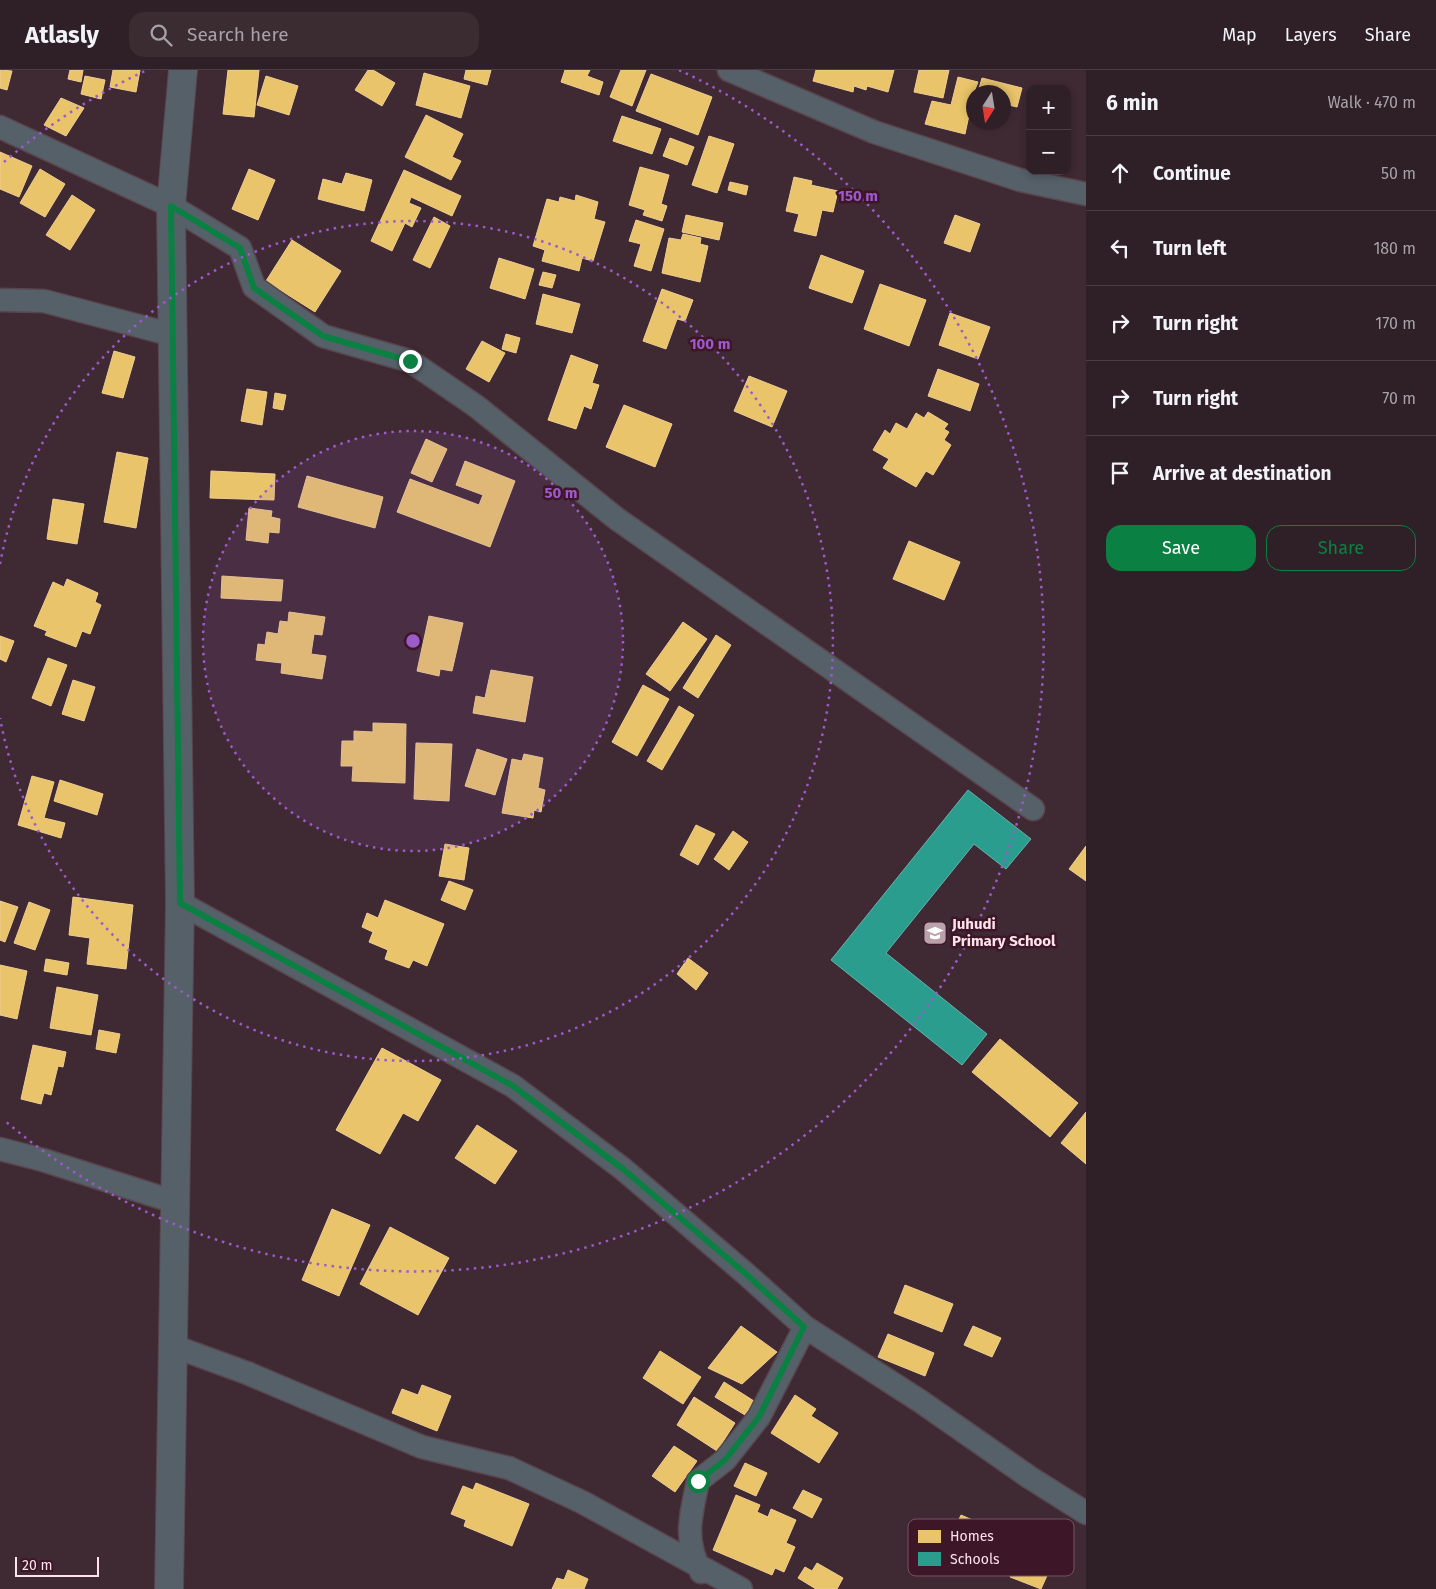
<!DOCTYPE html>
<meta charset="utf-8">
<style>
body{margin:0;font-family:"Fira Sans",sans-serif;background:#3b2c32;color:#f1f3f6}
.controls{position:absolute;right:15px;top:15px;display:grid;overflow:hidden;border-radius:10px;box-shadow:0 2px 8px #0003}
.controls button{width:45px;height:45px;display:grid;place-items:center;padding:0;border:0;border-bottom:1px solid #4a3d43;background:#2f1f26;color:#f1f3f6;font:25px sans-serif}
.compass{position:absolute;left:966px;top:15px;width:45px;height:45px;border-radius:50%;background:#2f1f26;box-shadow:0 2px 8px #0003;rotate:192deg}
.scale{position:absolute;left:15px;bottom:12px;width:84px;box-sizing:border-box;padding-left:5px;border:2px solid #fde2eb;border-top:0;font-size:14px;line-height:18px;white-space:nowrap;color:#fde2eb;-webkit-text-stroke:4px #3d1627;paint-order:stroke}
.stop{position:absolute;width:15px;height:15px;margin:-11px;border:4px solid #0b8043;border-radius:50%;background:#fff}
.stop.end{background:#0b8043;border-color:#fff;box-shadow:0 1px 5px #0008}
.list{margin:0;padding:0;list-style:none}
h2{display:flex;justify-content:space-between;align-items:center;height:65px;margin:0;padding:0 20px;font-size:21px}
h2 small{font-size:16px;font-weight:400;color:#a7a2a7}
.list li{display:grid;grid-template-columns:32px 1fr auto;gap:15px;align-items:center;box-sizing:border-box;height:75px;padding:0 20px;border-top:1px solid #4a3d43}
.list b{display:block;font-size:19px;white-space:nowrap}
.list em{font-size:16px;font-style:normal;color:#a7a2a7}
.actions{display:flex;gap:10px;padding:15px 20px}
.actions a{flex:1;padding:11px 0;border:1px solid #0b8043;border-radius:15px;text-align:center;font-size:18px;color:#0b8043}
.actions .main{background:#0b8043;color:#fff}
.icon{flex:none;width:28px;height:28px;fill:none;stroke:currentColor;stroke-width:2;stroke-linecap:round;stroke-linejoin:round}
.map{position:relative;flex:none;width:1086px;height:1519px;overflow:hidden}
header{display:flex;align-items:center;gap:30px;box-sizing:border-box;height:70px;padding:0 25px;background:#2f1f26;border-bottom:1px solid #4a3d43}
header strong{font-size:24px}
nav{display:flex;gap:28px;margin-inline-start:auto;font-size:18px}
.search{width:350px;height:45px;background:#3b2c32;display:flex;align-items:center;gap:12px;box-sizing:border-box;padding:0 18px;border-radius:15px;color:#a7a2a7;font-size:19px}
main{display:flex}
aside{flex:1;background:#2f1f26}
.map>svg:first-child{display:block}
.homes{fill:#e9c46a;stroke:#efcd91}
.schools{fill:#2a9d8f;stroke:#69b2ab}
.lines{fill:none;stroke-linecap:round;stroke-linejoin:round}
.minor-casing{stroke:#58454d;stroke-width:25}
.tertiary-casing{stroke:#58454d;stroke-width:30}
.minor{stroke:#566069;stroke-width:22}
.tertiary{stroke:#566069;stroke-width:28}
.route{stroke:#0b8043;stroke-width:6}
.ring{fill:none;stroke:#9c5aca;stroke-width:2.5;stroke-dasharray:2.5 5}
.labels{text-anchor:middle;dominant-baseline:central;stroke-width:5;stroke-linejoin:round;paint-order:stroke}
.poi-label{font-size:15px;font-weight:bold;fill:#fde2eb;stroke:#3d1627;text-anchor:start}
.key{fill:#3d1627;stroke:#775362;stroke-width:1}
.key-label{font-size:14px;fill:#fde2eb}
.centre{fill:#9c5aca;stroke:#3d1627;stroke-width:2.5}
.ring-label{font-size:15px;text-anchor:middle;font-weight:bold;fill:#9c5aca;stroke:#3d1627;stroke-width:5;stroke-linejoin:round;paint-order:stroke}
</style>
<header>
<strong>Atlasly</strong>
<div class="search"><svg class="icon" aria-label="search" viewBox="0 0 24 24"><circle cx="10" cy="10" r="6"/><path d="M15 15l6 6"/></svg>Search here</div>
<nav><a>Map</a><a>Layers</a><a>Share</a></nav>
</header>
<main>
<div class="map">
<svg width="1086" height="1519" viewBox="0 0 1086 1519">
<rect width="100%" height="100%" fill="#3f2932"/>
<!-- homes -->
<path class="homes" d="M0,0L12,1L7,20L0,18Z
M70,0H83L81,12L68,9Z
M113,0H140L136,22L110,17Z
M228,0H259L254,47L223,44Z
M368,0H373L395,13L382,36L355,20Z
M466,0H491L487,15L464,9Z
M565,0H590L587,6L603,12L599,25L561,12Z
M621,0H646L632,36L610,27Z
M816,0H894L888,22L867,16L866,20L854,16L853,22L813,11Z
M919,0H949L943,28L914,22Z
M424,3L470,16L461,48L416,35Z
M651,4L712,27L698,65L636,41Z
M85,6L105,10L101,29L81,24Z
M266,6L298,16L289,45L257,35Z
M958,7L978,12L974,22L965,64L925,54L932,31L951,35Z
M982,8L1022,18L1017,37L1004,34V22H978Z
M61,28L84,38L66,66L44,55Z
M426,45L463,64L452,87L461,91L451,110L405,87Z
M622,46L661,59L652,84L613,71Z
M709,66L734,74L717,123L692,115Z
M670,68L694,77L687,95L663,86Z
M0,82L32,96L19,127L0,119Z
M640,97L669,105L661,134L667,136L662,151L643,145L645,140L629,135Z
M40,99L65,114L45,147L20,133Z
M249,99L275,110L258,150L232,139Z
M404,100L461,126L452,146L411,127L409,133L421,138L412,157L405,153L392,181L371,171Z
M346,103L372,110L364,141L318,129L323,109L342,114Z
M794,107L812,111L811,115L838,121L833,142L822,140L816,166L794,161L799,144L786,141Z
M730,112L748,116L746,125L728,120Z
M72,125L95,140L70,180L46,165Z
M576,125L598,132L594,149L605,152L593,191L582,188L579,201L542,191L545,180L533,176L547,129L559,132L560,127L575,131Z
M686,145L723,153L719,170L682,162Z
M955,145L980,154L970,182L944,173Z
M434,147L450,156L430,198L413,190Z
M636,150L664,159L651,201L634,196L641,174L629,171Z
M683,164L701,168L700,174L708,176L700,212L662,203L669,168L681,170Z
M292,170L341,201L315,242L266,211Z
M821,185L864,201L852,233L809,218Z
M499,188L534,199L525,229L490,218Z
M543,202L556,205L552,218L539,215Z
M880,214L926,230L909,276L864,259Z
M662,219L693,230L685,251L677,249L666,279L643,271Z
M543,224L580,234L572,263L536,254Z
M950,243L990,257L978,289L939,275Z
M506,264L520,268L516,283L502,279Z
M482,271L505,283L489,312L466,299Z
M114,281L135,287L123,328L102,323Z
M571,285L598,295L592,313L599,315L591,339L584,336L576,359L548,350Z
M938,299L979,314L970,341L928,326Z
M749,306L787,321L772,357L734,341Z
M247,319L267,322L262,355L241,351Z
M275,323L286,325L283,340L273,338Z
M624,335L672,354L655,397L606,377Z
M928,342L948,354L944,359L949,362L944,370L951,375L933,405L926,401L916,417L883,398L889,389L873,380L885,360L890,364L896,353L907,359L916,343L924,348Z
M426,369L447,379L432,412L411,403Z
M117,382L148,388L136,458L104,452Z
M465,391L515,411L490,477L397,442L410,409L479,435L483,425L456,415Z
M211,401L275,404L274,430L210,428Z
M307,406L383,427L375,458L298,437Z
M53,429L84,434L77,474L47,469Z
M249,438L272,441L271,447L280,449L279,463L269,462L268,473L246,470Z
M909,471L960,492L944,530L893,509Z
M222,506L283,510L281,531L221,528Z
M67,509L98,523L95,532L101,535L90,564L82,561L76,577L45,565L47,561L34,556L53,512L64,517Z
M289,542L325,547L322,565L314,564L311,584L326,586L322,609L281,603L282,593L256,590L258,574L265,575L267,562L278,564L280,551L288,552Z
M429,546L463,553L452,601L440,599L439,606L417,601Z
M683,552L707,569L670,621L646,604Z
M716,565L731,575L698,628L683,618Z
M0,566L14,571L6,592L0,589Z
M48,588L67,595L51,636L32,628Z
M491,600L533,607L525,652L473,643L476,626L485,628Z
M73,610L95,617L84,651L62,644Z
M643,615L669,629L637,686L612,672Z
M679,636L694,645L662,700L647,691Z
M373,653L406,654L405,713L352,711L353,696H341L342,671H354V661L373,662Z
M416,673L452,674L449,731L414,729Z
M477,679L507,689L495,725L465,716Z
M524,684L543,688L538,718L545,720L541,742L534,740L533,748L502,743L512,689L522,691Z
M32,706L54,712L44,748L65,753L61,768L18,755Z
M60,710L103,724L97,745L54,731Z
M696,755L715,764L698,795L680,785Z
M733,761L748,772L729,800L714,789Z
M445,774L469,778L464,810L439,806Z
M1086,776V811L1069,799Z
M449,811L473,820L465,840L441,830Z
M73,827L133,835L126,899L87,894L90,868L69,865Z
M385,830L444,854L427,896L413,890L409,898L385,889L388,880L369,872L373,862L362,857L367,843L378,848Z
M0,831L18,837L5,872L0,870Z
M29,832L50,840L35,880L14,873Z
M688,888L708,903L696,920L677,904Z
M46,889L69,893L67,905L44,901Z
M0,895L27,901L17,949L0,945Z
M57,917L98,925L91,965L50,958Z
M99,960L120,964L116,983L96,979Z
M1000,969L1078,1033L1050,1067L972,1002Z
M33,975L66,982L63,997L58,996L51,1025L44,1023L41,1034L21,1029Z
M382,978L441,1010L418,1051L403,1043L380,1084L336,1060Z
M1086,1042V1094L1061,1073Z
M477,1055L517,1081L495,1114L455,1088Z
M332,1139L370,1155L339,1226L302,1210Z
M390,1157L449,1188L418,1245L360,1214Z
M905,1215L953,1234L942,1262L894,1243Z
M741,1256L777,1282L742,1314L708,1298Z
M973,1256L1001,1268L992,1287L964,1275Z
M888,1264L934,1283L925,1306L878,1287Z
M660,1281L701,1307L683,1334L643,1308Z
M724,1312L754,1331L745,1345L715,1327Z
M422,1315L451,1326L437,1361L392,1343L402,1319L418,1325Z
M795,1325L816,1339L811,1346L838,1363L819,1393L771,1363Z
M694,1327L735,1353L717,1381L677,1355Z
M674,1376L697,1391L675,1422L652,1406Z
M745,1393L767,1403L756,1426L734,1416Z
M476,1413L529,1434L512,1476L464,1456L466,1450L451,1444L463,1416L473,1420Z
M803,1420L822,1429L812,1448L793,1438Z
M736,1425L760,1435L757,1442L768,1447L771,1439L796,1450L786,1473L795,1477L784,1502L775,1498L772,1505L713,1480Z
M961,1445L984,1455L980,1465L988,1469L990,1462L1011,1472L1000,1499L989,1495L986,1501L965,1492L961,1501L940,1492Z
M1024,1477L1054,1490L1041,1519L1010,1507Z
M817,1493L843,1508L837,1519H816L798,1508L805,1497L812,1501Z
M568,1500L588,1509L584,1519H552L557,1508L564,1510Z"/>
<!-- schools -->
<path class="schools" d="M968,720L1031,769L1006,799L974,774L886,883L987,964L962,995L831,890Z"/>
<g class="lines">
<!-- minor casing -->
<g class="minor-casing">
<path id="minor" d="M729,0L874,62L1020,110L1086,124
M0,57L171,136L240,178L254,217L323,266L410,291L476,336L617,449L1033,739
M0,230L44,231L173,265
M180,833L513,1016L623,1099L746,1204L805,1257L920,1331L1029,1407L1086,1443
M0,1079L43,1090L175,1132
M173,1276L247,1303L422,1377L509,1398L582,1432L741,1519
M701,1502C683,1469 691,1445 698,1411L725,1390L759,1347L805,1257"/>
</g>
<!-- tertiary casing -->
<g class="tertiary-casing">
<path id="tertiary" d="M169,1519L180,833L171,136L183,0"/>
</g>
<!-- minor -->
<use href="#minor" class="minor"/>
<!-- tertiary -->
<use href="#tertiary" class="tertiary"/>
</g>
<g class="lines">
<!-- route -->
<path class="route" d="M410,291L323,266L254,218L240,178L171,136L180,833L513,1016L623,1099L746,1204L804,1257L759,1347L725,1390L698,1411"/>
</g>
<!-- distance rings -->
<circle cx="413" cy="571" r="210" fill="#9c5aca" fill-opacity=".12"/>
<g class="ring">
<circle cx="413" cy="571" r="210"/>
<path d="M0 494A420 420 0 1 1 0 648"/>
<path d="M4 92A630 630 0 0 1 147 0M679 0A630 630 0 1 1 4 1050"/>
</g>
<!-- icons -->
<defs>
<g id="school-square" transform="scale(1.25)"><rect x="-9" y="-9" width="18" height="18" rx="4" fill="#baa1aa" stroke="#3d1627"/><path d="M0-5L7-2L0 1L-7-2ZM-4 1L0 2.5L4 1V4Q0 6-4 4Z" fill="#fff"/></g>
</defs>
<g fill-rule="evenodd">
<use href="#school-square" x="935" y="863"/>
</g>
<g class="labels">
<!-- poi labels -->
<g class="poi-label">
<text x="952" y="854">Juhudi<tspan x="952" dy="17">Primary School</tspan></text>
</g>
</g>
<!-- legend -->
<rect x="908" y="1449" width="166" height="57" rx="8" class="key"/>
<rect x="918" y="1460" width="23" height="13" fill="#e9c46a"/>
<rect x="918" y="1482" width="23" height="14" fill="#2a9d8f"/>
<g class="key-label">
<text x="950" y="1471">Homes</text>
<text x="950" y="1494">Schools</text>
</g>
<circle cx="413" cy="571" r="8" class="centre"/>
<g class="ring-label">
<text x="858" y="131">150 m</text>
<text x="710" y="279">100 m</text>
<text x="561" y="428">50 m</text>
</g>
</svg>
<div class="controls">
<button>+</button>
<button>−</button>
</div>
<svg class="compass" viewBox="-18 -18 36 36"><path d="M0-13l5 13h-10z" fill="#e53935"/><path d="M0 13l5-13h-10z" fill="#a7a2a7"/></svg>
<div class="scale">20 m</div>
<div class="stop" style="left:698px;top:1411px"></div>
<div class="stop end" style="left:410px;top:291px"></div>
</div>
<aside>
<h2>6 min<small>Walk · 470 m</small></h2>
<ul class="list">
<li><svg class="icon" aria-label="ahead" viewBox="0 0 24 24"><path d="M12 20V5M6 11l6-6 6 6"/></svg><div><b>Continue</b></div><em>50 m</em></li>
<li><svg class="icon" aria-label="left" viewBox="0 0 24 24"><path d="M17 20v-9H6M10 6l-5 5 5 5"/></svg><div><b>Turn left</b></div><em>180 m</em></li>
<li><svg class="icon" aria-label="right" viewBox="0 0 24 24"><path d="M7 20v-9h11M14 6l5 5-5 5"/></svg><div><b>Turn right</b></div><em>170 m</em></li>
<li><svg class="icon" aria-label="right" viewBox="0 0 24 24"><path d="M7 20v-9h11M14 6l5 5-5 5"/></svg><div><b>Turn right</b></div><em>70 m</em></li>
<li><svg class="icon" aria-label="arrive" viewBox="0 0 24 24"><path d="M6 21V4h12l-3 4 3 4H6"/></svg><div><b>Arrive at destination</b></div></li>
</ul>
<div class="actions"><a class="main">Save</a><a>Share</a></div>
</aside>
</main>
